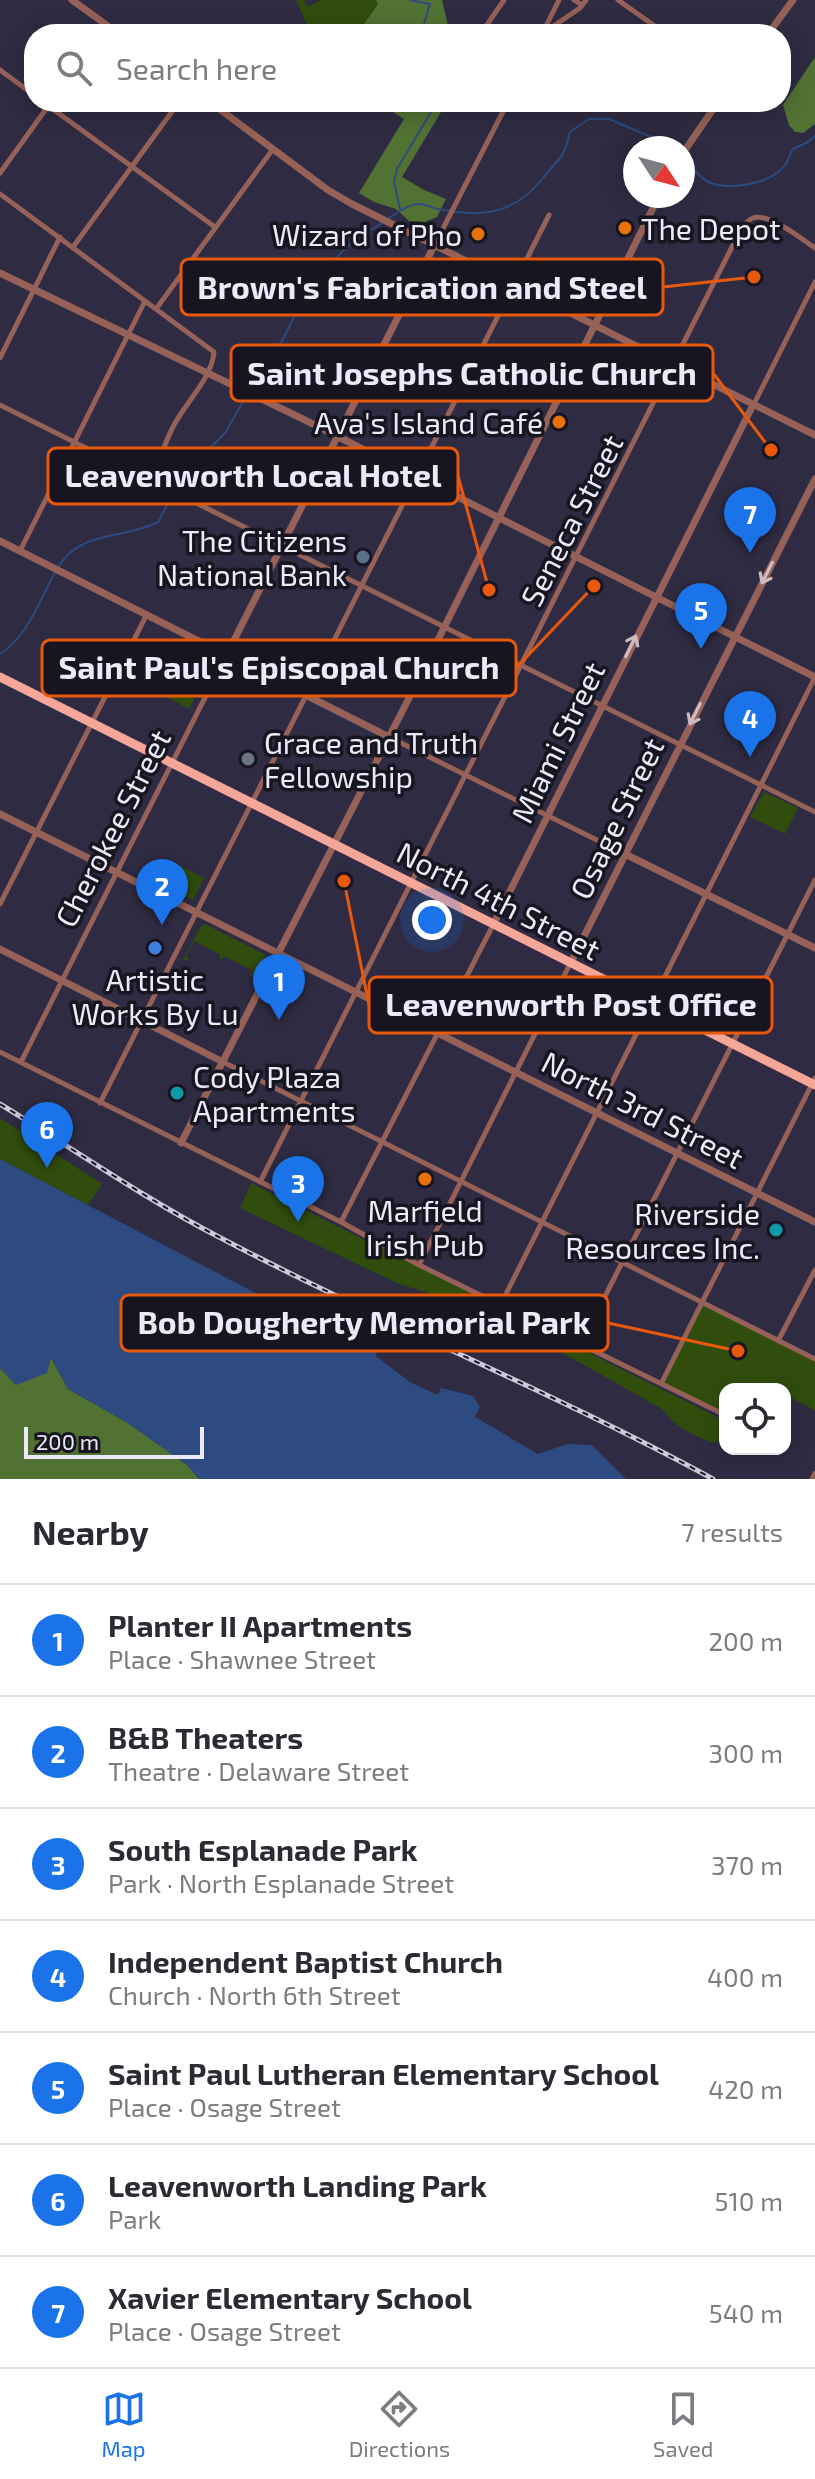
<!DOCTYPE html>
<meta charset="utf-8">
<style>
body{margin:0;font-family:"Exo 2",sans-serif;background:#f2f2f3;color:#2b2b33}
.controls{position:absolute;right:24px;bottom:24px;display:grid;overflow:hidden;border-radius:16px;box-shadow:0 4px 20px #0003}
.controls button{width:72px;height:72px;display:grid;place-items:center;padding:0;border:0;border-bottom:2px solid #e1e1e2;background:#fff;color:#2b2b33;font:40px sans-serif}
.compass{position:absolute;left:623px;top:136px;width:72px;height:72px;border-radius:50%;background:#fff;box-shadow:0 4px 20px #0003;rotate:126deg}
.scale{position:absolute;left:24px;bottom:20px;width:180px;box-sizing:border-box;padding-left:8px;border:4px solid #eceafa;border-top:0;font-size:22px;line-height:28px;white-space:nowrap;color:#eceafa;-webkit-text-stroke:6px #171520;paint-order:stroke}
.you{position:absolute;left:432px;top:920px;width:28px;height:28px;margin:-20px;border:6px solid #fff;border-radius:50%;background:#1a73e8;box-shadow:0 0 0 12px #1a73e833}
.badge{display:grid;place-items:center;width:52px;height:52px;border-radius:50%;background:#1a73e8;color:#fff;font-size:26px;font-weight:700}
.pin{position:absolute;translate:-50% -66px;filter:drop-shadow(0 2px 4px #0008)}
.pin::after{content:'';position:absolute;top:42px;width:28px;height:24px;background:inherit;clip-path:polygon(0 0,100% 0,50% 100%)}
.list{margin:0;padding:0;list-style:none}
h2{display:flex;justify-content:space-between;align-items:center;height:104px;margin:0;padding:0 32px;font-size:34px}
h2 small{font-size:26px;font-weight:400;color:#7c7c81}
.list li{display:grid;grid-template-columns:52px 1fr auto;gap:24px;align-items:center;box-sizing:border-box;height:112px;padding:0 32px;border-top:2px solid #e1e1e2}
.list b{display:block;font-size:30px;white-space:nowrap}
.list p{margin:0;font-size:26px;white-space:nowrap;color:#7c7c81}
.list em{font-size:26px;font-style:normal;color:#7c7c81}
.icon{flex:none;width:44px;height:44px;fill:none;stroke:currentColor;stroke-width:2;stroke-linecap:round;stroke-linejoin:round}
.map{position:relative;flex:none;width:815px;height:1479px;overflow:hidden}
.search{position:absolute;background:#fff;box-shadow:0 4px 20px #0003;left:24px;right:24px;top:24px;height:88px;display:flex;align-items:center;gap:20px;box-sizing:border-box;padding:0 28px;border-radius:32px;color:#7c7c81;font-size:30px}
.sheet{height:888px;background:#fff}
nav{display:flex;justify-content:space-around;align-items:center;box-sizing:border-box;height:112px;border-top:2px solid #e1e1e2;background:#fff;font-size:22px;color:#7c7c81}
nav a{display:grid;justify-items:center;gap:4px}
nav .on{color:#1a73e8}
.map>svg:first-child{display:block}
.green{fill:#304d0d}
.forest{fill:#527234}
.water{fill:#2d4b80}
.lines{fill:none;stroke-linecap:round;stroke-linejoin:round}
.stream{stroke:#2d4b80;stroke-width:2}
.minor{stroke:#956158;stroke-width:5}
.tertiary{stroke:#956158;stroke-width:7}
.trunk{stroke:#f6a698;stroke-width:9}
.rail-casing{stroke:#cbc9da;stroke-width:5}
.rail{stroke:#171520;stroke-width:2;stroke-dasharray:6;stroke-linecap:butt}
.oneway{stroke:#cebac1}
.food-dot{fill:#e8710a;stroke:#171520;stroke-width:3}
.service-dot{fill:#5c6f8a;stroke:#171520;stroke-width:3}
.worship-dot{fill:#6b7280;stroke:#171520;stroke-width:3}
.shop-dot{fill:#3f7fe0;stroke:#171520;stroke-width:3}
.culture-dot{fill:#0f9aa8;stroke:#171520;stroke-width:3}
.labels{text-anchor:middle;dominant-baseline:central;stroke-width:7;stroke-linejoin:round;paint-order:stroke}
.poi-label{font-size:30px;fill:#eceafa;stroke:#171520;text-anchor:end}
.street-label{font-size:30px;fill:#eceafa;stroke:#171520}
.leader{fill:none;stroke:#e8590c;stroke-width:3}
.callout-dot{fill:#e8590c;stroke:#171520;stroke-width:3}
.callout{fill:#171520;stroke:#e8590c;stroke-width:3}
.callout-label{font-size:32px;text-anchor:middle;font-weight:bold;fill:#eceafa}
</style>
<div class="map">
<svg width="815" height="1479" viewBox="0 0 815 1479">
<rect width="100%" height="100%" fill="#2f2b42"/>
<!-- green -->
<path class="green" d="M296,0H304L307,7L321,0H376L378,4L357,34H336L326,30L311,34Z
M170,678L198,692L189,709L161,694Z
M764,792L798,808L785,834L750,817Z
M173,862L204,878L193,900L162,885Z
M203,923L266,955L257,976L251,975L252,970L224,956L221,960L219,959L221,955L194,941L186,957L190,960H183L201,926L204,925Z
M0,1118L102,1184L88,1205L0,1159Z
M251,1183L725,1421V1437L714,1443C692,1435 677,1428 662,1409L561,1352L439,1296L399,1284L240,1208Z
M702,1303L815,1359V1410L785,1395V1389L767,1387L765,1389H725V1415L662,1382Z"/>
<!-- forest -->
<path class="forest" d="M376,0H442L450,34H357L378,4Z
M815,57V124L803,133L795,132L789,125L783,105Z
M377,102H447L402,177L424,190L446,199L437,217L422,223L409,221L396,209L374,202L359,193L404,119Z
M50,1356L68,1389L128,1423L187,1465L199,1479H0V1368L16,1385Z"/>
<!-- water -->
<path class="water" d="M0,1159L267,1299L321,1309L344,1325L373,1331L376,1356L410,1382L438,1395L441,1388L473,1396L480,1407L475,1417L538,1454L567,1444L592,1445L626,1479H199L187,1465L128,1423L68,1389L51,1357L47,1373L16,1385L0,1368Z"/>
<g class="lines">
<!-- stream -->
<path class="stream" d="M410,0L430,4L421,34
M685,154L693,160L694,170C698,174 703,179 708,182C730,191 771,184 785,165C789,161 789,154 793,149L808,142L815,136
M400,209L394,181L397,169L437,102
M387,219C397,214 409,203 420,204C426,204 432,208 438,209C482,218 515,214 543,178C560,156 563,161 570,132L589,119H609L677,148
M249,390L283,339L311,283L353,241L382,223
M59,566C80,530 127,539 158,522L191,460L213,445L225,433L246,396
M0,654C28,636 40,599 56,571"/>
<!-- minor -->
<path class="minor" d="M574,0L582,5
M618,0L666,34
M482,32L504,0
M543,32L559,0
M542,34L580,8L586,0
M0,70L34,95
M43,102L215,227
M0,173L51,102
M0,194L214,352C212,378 186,402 174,425C165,442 159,461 152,479
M435,244L508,102
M73,247L179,102
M156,309L273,149
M0,358L60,237
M754,404L815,282
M0,405L815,812
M20,551L145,301
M389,737L625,854
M0,904L147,614
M0,1052L341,1222L419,1265L725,1415
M21,1062L227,654
M223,1062L815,1359
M100,1103L549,215
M260,1182L740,231C744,226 747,220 753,218C768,212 802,239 815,248
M341,1222L493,925
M419,1265L571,962
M501,1304L815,677
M778,1341L815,1270
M581,1344L815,880
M662,1382L815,1078
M812,1479L815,1473"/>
<!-- tertiary -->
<path class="tertiary" d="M72,0L119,34
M768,34L793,0
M210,102L328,190L352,204L815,435
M683,153L718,102
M0,273L305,420L815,677
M0,541L389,737
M227,654L435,244
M0,814L815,1222
M625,854L815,948
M493,925L753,405
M0,949L223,1062
M571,962L815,479
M181,1143L408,700L659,196"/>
<!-- trunk -->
<path class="trunk" d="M0,677L815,1085"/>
<!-- rail casing -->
<g class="rail-casing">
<path id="rail" d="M0,1104C72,1148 142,1197 217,1236C380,1322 551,1391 713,1479"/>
</g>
<!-- rail -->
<use href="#rail" class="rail"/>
</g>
<!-- one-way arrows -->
<defs><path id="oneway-shaft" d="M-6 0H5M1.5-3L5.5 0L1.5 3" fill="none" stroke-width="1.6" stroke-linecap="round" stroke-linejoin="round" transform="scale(2)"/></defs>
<g class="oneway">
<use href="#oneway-shaft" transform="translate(767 573) rotate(117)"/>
<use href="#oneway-shaft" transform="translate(631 646) rotate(-64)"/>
<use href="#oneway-shaft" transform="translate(695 714) rotate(117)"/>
</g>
<!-- markers -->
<g class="food-dot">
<circle cx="625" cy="228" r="8"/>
<circle cx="478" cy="234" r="8"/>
<circle cx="559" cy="422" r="8"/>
<circle cx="425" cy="1179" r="8"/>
</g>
<circle class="service-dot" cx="363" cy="557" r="8"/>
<circle class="worship-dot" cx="248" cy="759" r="8"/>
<circle class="shop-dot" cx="155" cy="948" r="8"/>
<g class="culture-dot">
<circle cx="177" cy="1093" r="8"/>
<circle cx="776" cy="1230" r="8"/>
</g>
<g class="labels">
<!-- poi labels -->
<g class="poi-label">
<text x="641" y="228" text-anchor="start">The Depot</text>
<text x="462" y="234">Wizard of Pho</text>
<text x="543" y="422">Ava's Island Café</text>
<text x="347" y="540">The Citizens<tspan x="347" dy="34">National Bank</tspan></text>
<text x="264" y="742" text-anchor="start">Grace and Truth<tspan x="264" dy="34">Fellowship</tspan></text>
<text x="155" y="979" text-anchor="middle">Artistic<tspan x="155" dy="34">Works By Lu</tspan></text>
<text x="193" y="1076" text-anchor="start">Cody Plaza<tspan x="193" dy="34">Apartments</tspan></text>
<text x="425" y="1210" text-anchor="middle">Marfield<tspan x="425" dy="34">Irish Pub</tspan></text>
<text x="760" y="1213">Riverside<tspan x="760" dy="34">Resources Inc.</tspan></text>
</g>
<!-- street labels -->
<g class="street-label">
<text transform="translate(571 520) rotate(-63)">Seneca Street</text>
<text transform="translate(557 742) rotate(-64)">Miami Street</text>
<text transform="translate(616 818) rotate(-64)">Osage Street</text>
<text transform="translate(112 828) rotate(-63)">Cherokee Street</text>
<text transform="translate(499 900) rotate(27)">North 4th Street</text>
<text transform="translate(643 1109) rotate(27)">North 3rd Street</text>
</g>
</g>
<!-- callouts -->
<path class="leader" d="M754 277L663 287M771 450L713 373M489 590L458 476M594 586L516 668M344 881L369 1005M738 1351L608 1323"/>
<g class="callout-dot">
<circle cx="754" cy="277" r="8"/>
<circle cx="771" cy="450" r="8"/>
<circle cx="489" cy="590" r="8"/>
<circle cx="594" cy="586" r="8"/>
<circle cx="344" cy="881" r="8"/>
<circle cx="738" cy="1351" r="8"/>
</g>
<g class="callout">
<rect x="181" y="259" width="482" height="56" rx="8"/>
<rect x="231" y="345" width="482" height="56" rx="8"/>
<rect x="48" y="448" width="410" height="56" rx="8"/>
<rect x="42" y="640" width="474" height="56" rx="8"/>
<rect x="369" y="977" width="403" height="56" rx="8"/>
<rect x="121" y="1295" width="487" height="56" rx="8"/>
</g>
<g class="callout-label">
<text x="422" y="299">Brown's Fabrication and Steel</text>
<text x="472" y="385">Saint Josephs Catholic Church</text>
<text x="253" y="487">Leavenworth Local Hotel</text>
<text x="279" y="679">Saint Paul's Episcopal Church</text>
<text x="571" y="1016">Leavenworth Post Office</text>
<text x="364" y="1334">Bob Dougherty Memorial Park</text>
</g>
</svg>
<div class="controls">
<button><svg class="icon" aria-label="locate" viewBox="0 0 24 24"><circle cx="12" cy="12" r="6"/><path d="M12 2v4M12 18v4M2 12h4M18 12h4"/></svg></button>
</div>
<svg class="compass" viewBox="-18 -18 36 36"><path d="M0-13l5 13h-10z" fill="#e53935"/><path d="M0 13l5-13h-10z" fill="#7c7c81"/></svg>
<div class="scale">200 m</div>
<div class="you"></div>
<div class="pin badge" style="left:279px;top:1020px">1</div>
<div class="pin badge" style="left:162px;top:925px">2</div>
<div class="pin badge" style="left:298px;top:1222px">3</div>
<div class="pin badge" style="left:750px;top:757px">4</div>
<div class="pin badge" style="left:701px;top:649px">5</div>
<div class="pin badge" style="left:47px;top:1168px">6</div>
<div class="pin badge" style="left:750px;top:553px">7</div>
<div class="search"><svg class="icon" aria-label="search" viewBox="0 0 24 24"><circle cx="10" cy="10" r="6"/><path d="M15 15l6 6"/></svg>Search here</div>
</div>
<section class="sheet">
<h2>Nearby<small>7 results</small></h2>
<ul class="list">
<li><span class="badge">1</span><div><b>Planter II Apartments</b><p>Place · Shawnee Street</p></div><em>200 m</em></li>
<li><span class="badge">2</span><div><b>B&amp;B Theaters</b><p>Theatre · Delaware Street</p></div><em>300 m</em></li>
<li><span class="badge">3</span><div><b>South Esplanade Park</b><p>Park · North Esplanade Street</p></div><em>370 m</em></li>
<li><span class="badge">4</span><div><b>Independent Baptist Church</b><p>Church · North 6th Street</p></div><em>400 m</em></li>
<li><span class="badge">5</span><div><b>Saint Paul Lutheran Elementary School</b><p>Place · Osage Street</p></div><em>420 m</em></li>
<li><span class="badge">6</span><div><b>Leavenworth Landing Park</b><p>Park</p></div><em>510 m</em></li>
<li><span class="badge">7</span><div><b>Xavier Elementary School</b><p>Place · Osage Street</p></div><em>540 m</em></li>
</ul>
</section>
<nav>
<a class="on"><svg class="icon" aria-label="map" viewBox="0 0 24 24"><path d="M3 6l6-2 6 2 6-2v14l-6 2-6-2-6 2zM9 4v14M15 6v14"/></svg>Map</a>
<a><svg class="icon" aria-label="directions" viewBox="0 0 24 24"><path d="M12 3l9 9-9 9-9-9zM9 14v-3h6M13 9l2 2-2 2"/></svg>Directions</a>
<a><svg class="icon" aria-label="saved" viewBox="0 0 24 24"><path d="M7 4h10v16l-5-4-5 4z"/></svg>Saved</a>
</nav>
